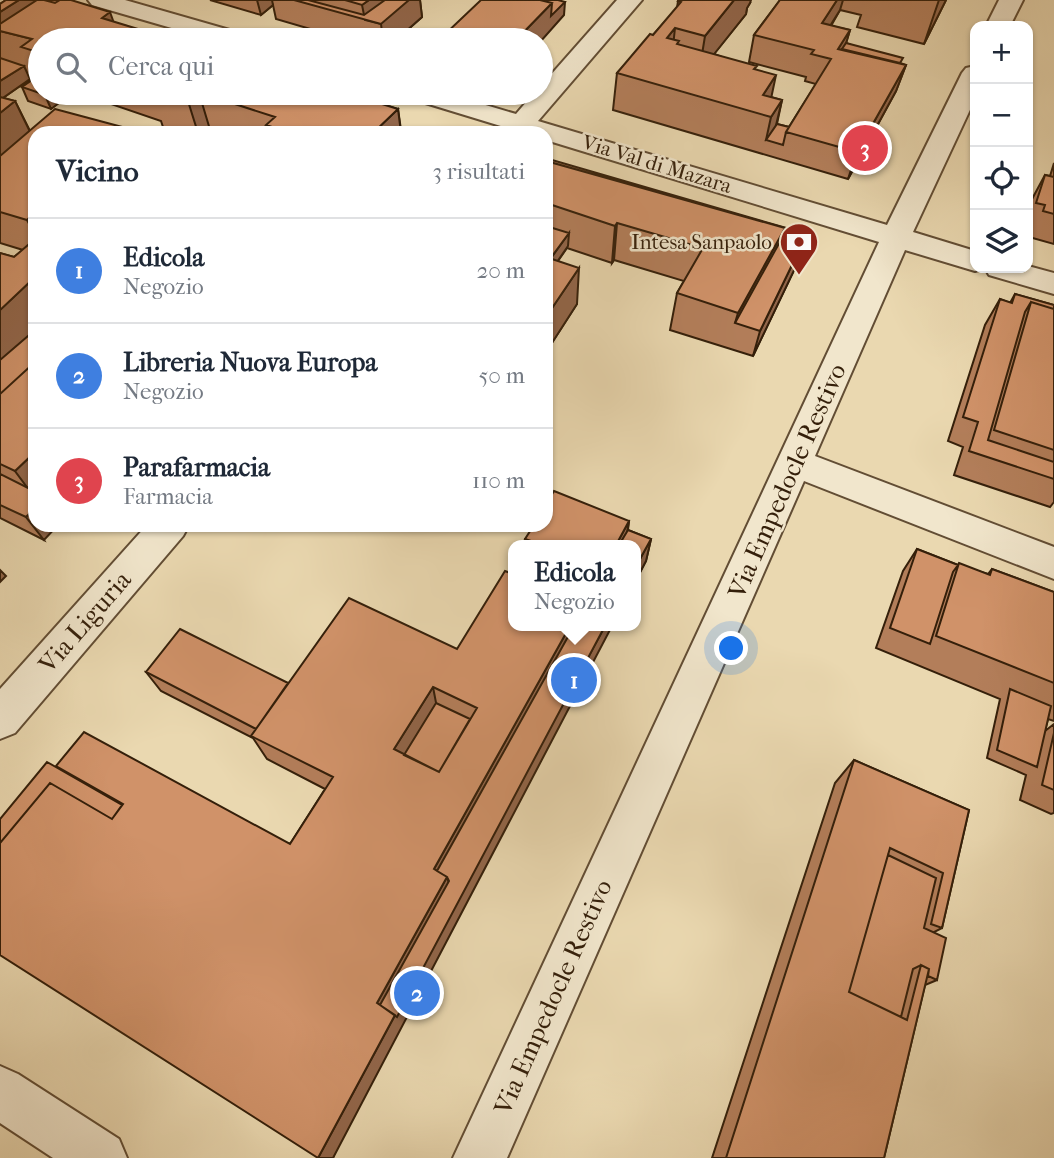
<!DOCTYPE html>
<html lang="it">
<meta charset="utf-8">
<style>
body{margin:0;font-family:"IM FELL French Canon",serif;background:#f6f6f7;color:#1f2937}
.controls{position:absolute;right:21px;top:21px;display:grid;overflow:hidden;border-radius:14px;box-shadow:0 2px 5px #0004}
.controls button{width:63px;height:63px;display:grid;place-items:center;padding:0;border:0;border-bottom:2px solid #e0e1e3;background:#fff;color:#1f2937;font:35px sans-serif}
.you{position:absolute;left:732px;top:649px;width:24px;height:24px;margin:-18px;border:5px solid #fff;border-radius:50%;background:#1a73e8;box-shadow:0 0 0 10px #1a73e833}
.badge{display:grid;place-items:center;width:46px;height:46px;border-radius:50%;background:#1a73e8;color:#fff;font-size:23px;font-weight:700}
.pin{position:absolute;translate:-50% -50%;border:4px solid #fff;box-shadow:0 2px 7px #0006}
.popup{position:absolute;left:508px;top:540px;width:133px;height:91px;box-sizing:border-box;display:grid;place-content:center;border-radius:14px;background:#fff;filter:drop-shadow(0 2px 5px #0005);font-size:23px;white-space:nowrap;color:#747a83}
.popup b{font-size:26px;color:#1f2937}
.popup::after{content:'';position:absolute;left:50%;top:100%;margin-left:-14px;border:14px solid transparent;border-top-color:#fff}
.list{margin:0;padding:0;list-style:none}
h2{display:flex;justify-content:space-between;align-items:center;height:91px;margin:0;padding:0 28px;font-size:30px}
h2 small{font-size:23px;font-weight:400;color:#747a83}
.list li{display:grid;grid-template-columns:46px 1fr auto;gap:21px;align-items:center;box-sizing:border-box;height:105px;padding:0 28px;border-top:2px solid #e0e1e3}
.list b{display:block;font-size:26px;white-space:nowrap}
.list p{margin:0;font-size:23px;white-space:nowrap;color:#747a83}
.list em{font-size:23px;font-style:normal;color:#747a83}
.icon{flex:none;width:38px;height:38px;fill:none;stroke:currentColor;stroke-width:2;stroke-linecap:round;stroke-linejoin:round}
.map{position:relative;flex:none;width:1054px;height:1158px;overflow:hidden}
.search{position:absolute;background:#fff;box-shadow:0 2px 5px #0004;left:28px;top:28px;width:525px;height:77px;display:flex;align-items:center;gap:18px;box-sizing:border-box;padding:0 24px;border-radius:38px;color:#747a83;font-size:26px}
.panel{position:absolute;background:#fff;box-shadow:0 2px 5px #0004;left:28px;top:126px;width:525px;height:406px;border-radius:21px}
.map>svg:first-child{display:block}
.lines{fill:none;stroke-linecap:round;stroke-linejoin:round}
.minor-casing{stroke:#624d34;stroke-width:4}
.minor{fill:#f1e6cc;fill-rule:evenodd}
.wall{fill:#b37e5a;stroke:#341f0a;stroke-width:2}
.shaded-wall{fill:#92664a;stroke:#341f0a;stroke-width:2}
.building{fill:#d09269;stroke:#341f0a;stroke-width:2;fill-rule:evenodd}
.labels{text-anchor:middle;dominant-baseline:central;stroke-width:5;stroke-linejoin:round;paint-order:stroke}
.far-street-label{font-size:21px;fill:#341f0a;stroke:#f1e6cc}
.far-poi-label{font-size:21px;fill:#341f0a;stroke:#f1e6cc;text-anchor:end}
.street-label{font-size:26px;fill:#341f0a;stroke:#f1e6cc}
</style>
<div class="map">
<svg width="1054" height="1158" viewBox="0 0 1054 1158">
<rect width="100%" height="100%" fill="#ead8b0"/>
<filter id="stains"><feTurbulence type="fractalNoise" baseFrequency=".00286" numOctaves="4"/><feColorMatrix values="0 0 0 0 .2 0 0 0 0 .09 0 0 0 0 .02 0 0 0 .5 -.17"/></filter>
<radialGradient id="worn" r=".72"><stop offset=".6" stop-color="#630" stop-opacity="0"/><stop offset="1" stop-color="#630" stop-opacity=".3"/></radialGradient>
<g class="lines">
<!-- minor casing -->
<g class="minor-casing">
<path id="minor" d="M88,0H125L247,35L250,40H213L92,5Z
M617,0H642L538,121L887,225L962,73L966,68L975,66V99L913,232L975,251V268L1028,266L1054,273V294L989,275L985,268L975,271L905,250L815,456L1054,547V579L804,481L507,1158H453L879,242L546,140V133H500L504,127L409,98L405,93H445L516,114L534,93H541V86Z
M999,0H1023L1010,26H986Z
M147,525H189L183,536L15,733L0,739V689Z
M0,1066L18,1074L119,1139L127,1158H53L0,1123Z"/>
</g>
<!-- minor -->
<use href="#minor" class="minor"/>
</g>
<!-- wall -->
<path class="wall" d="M6,0H71L40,40V93H355L356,96L398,109L401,130L409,133H165L161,121L85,95L75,103L64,99L51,109L28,101L22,87L33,79L29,78L30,79L3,98L15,101L30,131L35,133V525L44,540L0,518V253L14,257L23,250L0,243V4Z
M210,0H420L422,17L396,40H348L276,19L273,5L261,15Z
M780,0H946L924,44L857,27L861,15L840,10L831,26L850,30L846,43L906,65L896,91L848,179L613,110L617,73L653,35L677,8L678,1L750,3L747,8L746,14L714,54L756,70L771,97L782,100L777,124L789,127L816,84L805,81L806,77L749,62L754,35Z
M546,161L807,234L799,260L753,356L670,330L677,293L684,281L614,260L612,263L567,248L558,261L577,304L548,349L547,357L546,359Z
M1054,163V244L1029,237L1030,232L1028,231V211L1031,201L1045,175L1050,176Z
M1015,294L1054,305V502L1050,507L954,475L963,447L948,441L985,325L1000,299L1010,303Z
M629,521L628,530L651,539L646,561L635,582V545H525V539Z
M917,549L958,565L988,574L992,569L1054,592V721L1048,719L1045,731L1054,724V813L1051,814L1020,800L1026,775L987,758L1000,699L876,648L903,571Z
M513,626L333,1158L61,770L56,766L290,844L325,789L267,759L253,738L161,691L146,672L288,683L457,649Z
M854,760L969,810L942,928L934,932L937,980L925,985L884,1158H712L835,783Z"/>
<!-- shaded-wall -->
<path class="shaded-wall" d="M19,0H40L32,39L0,31V12Z
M257,0H272L273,5L261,15Z
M369,0H420L422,17L396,40H383L381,24L365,20L362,5Z
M734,0H751L750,3L747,8L746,14L699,73L705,36Z
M837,0H843L840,10L815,50L822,23Z
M939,0H946L924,44Z
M565,2L564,15L541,41L516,40L552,3Z
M110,12L120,40L102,18Z
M675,28L671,65L667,38Z
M850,30L842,57L838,49Z
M906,65L896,91L848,179L857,152Z
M24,66L30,79L0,100V81Z
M776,75L768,113L763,95Z
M48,93H62L64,99L51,109L45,95Z
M71,93H84L85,95L75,103Z
M197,93H199L211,133H198L188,101Z
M782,100L773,138L766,140L771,117Z
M15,101L35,142L0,192V113Z
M398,109L401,133H373Z
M126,128L128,133H120Z
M35,212V235L27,220Z
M617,223L614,260L612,263L615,226Z
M785,228L775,264L735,323L738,313Z
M569,233L568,246L546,278V265Z
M807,234L799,260L753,356L760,331Z
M579,268L577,304L548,349L547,357L546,359V317Z
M35,277V334L0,369V310Z
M35,452V498L15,471Z
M35,508V525H58L44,540L26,517Z
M629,521L625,545H616Z
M651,539L646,561L635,582V568Z
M0,570L6,576L0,582Z
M570,626H584L444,879L434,869Z
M605,626H612L333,1158H318Z
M433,687L438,713L405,767L394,749Z
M447,877L452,893L388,1011L377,1003Z"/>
<!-- building -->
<path class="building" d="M6,0H19L0,12V4Z
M37,0H44L55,3L60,0H71L110,12L102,18L174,40H40V53L21,47L32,39L0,31V24Z
M294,0H308L364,15L385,0H409L381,24Z
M345,0H369L362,5Z
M481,0H540L552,3L516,40H452L442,37Z
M540,0H558L565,2L551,16L552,3Z
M679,0H734L705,36L675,28L667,38L679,41L677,44L757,66L754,69L776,75L763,95L782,100L771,117L617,73L650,34L653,35L681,2L678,1Z
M780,0H837L822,23L850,30L838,49L906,65L857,152L786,132L831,59L811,54L814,50L754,35Z
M846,43L903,58L900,63L842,49Z
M0,58L24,66L0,81Z
M35,78L40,79V93H48L45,95L22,87Z
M163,93H197L188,101Z
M201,93H347L398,109L373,133H290L266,125L275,117Z
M0,97L15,101L0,113Z
M55,109L126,128L120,133H35V212L27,220L0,212V156Z
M777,124L789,127L786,132L783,145L766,140Z
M552,160L807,234L760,331L735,323L782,238L785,228L550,162Z
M546,161L785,228L738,313L677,293L703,248L617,223L615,226L546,203Z
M1045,175L1054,177V214L1043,211L1045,205L1036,203Z
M546,226L569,233L550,259L546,257Z
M35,239V277L0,310V253L14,257Z
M546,257L579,268L546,317Z
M1015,294L1054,305V309L1031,302L1025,312L988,440L1054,462V479L969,451L978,422L963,417L1000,299L1012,303Z
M1031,302L1054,309V450L994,430Z
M35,330V362L0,394V360Z
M35,362V452L15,471L0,464V394Z
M0,474L28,488L35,480V508L26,517L0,505Z
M554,491L629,521L616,545H543L525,539L534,525H546V504Z
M628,530L651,539L635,568V545H619Z
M917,549L958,565L953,572L930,644L890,628Z
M959,563L990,575L992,569L1054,592V683L936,636Z
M505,571L513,574V626H570L434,869L447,877L377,1003L395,1015L318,1158L0,955V843L50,783L112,819L123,804L56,766L84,732L290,844L333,777L251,736L349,598L457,649ZM433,687L477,708L439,772L394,749Z
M574,626H605L397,1017L380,1005L449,881L447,877L437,871Z
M180,629L288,683L256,729L146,672Z
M1010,689L1051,706L1037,767L997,750Z
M436,703L470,719L439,772L404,755Z
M1054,733V790L1042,785Z
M854,760L969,810L942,928L931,924L943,873L890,848L849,992L907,1020L921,965L929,969L884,1158H726Z
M47,762L122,805L112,819L50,783L0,843V819Z
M888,855L936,878L924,928L946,938L937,980L928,976L929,969L921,965L913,969L901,1017L849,992Z"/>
<!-- icons -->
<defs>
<g id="bank-pin" transform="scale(2.0125)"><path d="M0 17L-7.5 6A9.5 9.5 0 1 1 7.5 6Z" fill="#8f2418" stroke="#f1e6cc"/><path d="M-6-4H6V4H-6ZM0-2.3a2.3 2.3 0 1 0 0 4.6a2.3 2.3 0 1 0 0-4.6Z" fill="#fff"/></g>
</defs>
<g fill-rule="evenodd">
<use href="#bank-pin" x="799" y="242"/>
</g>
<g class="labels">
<!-- far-street labels -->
<g class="far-street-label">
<text transform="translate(657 164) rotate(17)">Via Val di Mazara</text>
</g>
<!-- far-poi labels -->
<g class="far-poi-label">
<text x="772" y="242">Intesa Sanpaolo</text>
</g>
<!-- street labels -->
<g class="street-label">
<text transform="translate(787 481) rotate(-66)">Via Empedocle Restivo</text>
<text transform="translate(85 622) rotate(-49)">Via Liguria</text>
<text transform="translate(553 997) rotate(-66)">Via Empedocle Restivo</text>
</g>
</g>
<rect width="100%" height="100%" filter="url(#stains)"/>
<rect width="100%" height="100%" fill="url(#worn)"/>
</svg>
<div class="controls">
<button>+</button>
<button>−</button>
<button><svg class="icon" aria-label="locate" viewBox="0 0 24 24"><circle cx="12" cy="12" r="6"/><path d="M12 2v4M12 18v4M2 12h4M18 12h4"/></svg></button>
<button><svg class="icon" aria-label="layers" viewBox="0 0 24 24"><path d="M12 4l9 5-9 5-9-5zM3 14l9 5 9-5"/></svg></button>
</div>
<div class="you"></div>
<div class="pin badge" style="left:574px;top:680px;background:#3f7fe0">1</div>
<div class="popup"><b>Edicola</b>Negozio</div>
<div class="pin badge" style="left:417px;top:993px;background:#3f7fe0">2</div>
<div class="pin badge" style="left:865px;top:148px;background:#e0444e">3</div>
<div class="search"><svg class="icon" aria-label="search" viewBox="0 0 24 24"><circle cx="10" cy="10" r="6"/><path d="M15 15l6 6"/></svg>Cerca qui</div>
<section class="panel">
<h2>Vicino<small>3 risultati</small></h2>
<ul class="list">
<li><span class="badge" style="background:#3f7fe0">1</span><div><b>Edicola</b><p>Negozio</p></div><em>20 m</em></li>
<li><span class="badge" style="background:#3f7fe0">2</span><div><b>Libreria Nuova Europa</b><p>Negozio</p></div><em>50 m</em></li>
<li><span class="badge" style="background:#e0444e">3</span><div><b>Parafarmacia</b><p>Farmacia</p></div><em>110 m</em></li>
</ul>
</section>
</div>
